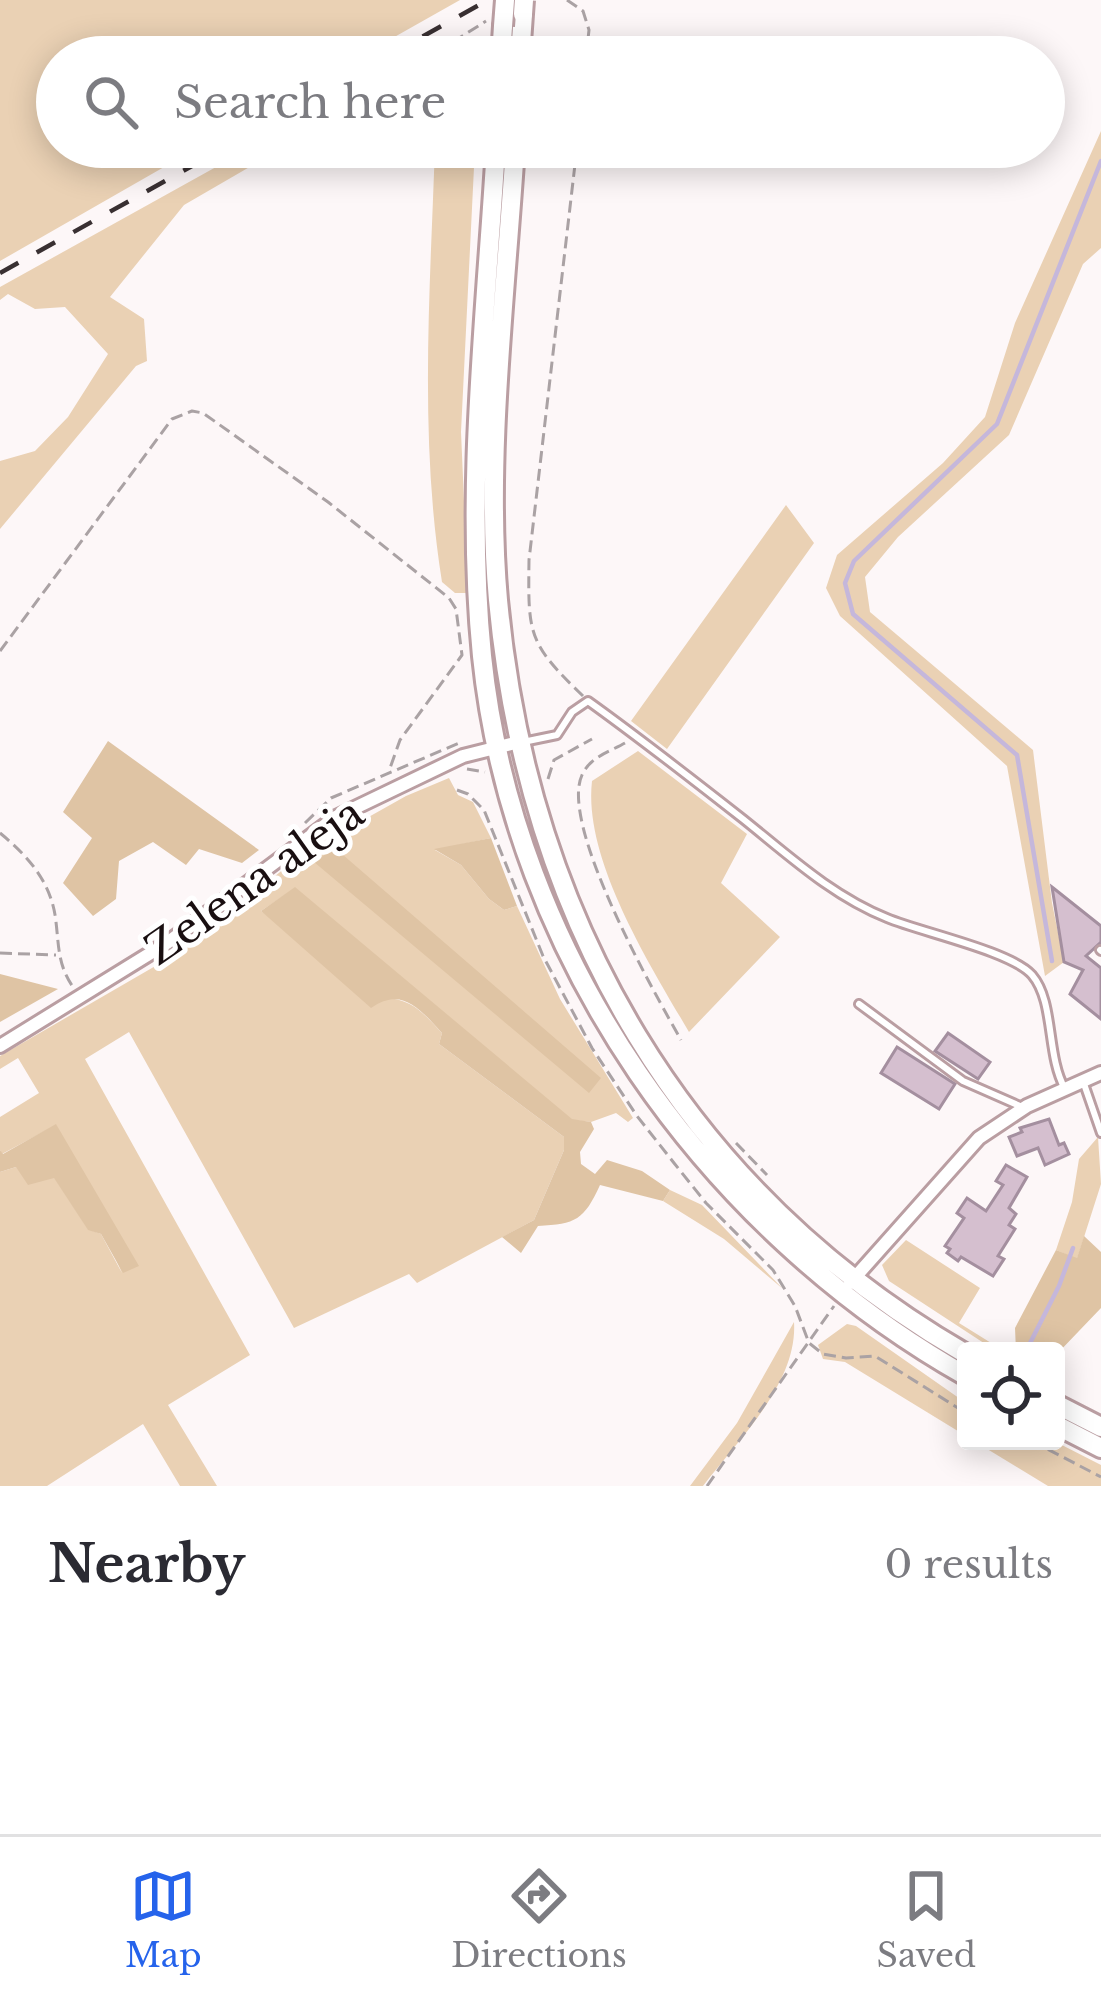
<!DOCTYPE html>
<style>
body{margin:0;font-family:"Libre Baskerville",serif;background:#f7f7f7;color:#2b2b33}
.controls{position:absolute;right:36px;bottom:36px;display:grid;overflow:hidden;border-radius:12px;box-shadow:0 6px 30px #0003}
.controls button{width:108px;height:108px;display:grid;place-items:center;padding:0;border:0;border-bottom:3px solid #e1e1e2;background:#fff;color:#2b2b33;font:60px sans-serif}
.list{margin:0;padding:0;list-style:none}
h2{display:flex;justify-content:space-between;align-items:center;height:156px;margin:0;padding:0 48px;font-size:51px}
h2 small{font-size:39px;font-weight:400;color:#7c7c81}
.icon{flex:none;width:66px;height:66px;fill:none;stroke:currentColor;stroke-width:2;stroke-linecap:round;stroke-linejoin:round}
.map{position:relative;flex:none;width:1101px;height:1486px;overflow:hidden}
.search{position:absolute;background:#fff;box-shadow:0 6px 30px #0003;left:36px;right:36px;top:36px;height:132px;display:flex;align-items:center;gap:30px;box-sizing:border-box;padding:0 42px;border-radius:66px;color:#7c7c81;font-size:45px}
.sheet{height:348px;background:#fff}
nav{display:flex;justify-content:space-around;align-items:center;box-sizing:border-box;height:168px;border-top:3px solid #e1e1e2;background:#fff;font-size:33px;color:#7c7c81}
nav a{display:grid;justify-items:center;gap:6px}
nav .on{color:#2563eb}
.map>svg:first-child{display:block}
.green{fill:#ead1b4}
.forest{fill:#dfc4a4}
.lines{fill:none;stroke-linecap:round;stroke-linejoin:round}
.stream{stroke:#c5b7db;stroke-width:4.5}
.building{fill:#d5bfcf;stroke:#a48f9f;stroke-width:3}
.service-casing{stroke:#ba9ea2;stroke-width:12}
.minor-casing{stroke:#ba9ea2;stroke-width:18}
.primary-casing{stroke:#ba9ea2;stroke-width:24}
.path{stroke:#aaa2a4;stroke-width:3;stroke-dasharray:12 6;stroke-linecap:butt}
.service{stroke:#fff;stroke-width:6}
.minor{stroke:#fff;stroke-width:12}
.primary{stroke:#fff;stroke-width:18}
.rail{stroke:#393032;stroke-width:4.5;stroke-dasharray:21 21;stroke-linecap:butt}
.primary-bridge-casing{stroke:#ba9ea2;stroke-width:24;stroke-linecap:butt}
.primary-bridge{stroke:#fff;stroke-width:18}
.labels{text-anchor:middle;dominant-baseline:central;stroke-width:10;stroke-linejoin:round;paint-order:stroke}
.street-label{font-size:42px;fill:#190f11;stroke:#fff}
</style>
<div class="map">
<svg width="1101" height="1486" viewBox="0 0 1101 1486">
<rect width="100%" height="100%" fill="#fdf7f8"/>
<!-- green -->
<path class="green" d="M0,0H460L359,57H57V147H199L0,261Z
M1101,131V248L1083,264L1009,435L898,537L865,577L870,612L1033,750L1052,903L1064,962L1045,976L1007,766L840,616L826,588L837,555L943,463L985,417L1015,323Z
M252,147H284L184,205L110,297L144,319L147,361L136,366L0,529V461L35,451L68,417L108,354L65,307L35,309L8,294L0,300V287Z
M435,147H475L461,432L468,593H455L442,582C419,439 430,291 435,147Z
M786,505L814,543L667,749L631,721Z
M638,751L747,834L721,883L780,937L689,1032C650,965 583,859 592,781Z
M449,778L458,795L473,802L491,838L435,850L461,865L489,899L504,910L517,906L560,999L633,1118L628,1122L616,1113L591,1122L572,1120L295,888L261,911L385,998C413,999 424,1014 442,1033L439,1044L564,1137V1150L534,1220L417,1283L409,1274L294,1328L129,1032L85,1059L250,1355L168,1405L217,1486H180L143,1424L47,1486H0V1172L16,1167L54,1177L88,1229L101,1234L122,1273L56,1125L2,1154L0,1150V1117L39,1093L18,1058L0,1069V1056L183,950L290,864L333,837L406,796Z
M1098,1137L1101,1184L1077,1259L1056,1250L1072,1202L1079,1159Z
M670,1190L702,1205L783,1289L724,1239L663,1201Z
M906,1240L980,1288L959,1323L1004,1351H996L889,1281L882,1265Z
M794,1322C798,1383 738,1440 703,1486H690L737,1423Z
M847,1324L856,1326L966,1403V1436L845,1362L823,1359L818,1345Z
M974,1441H1054L1101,1465V1486H1048Z"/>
<!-- forest -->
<path class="forest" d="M108,741L259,850L242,863L199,849L186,865L153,842L119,861L116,899L93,916L63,883L92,838L63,812Z
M491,838L517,906L504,910L489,899L461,865L434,849Z
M335,848L601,1078L589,1093L314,862Z
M295,887L572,1119L591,1122L594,1129L580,1152L581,1164L595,1174L607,1160L642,1171L670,1190L663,1201L600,1185C584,1220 576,1224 538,1226L521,1253L502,1237L534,1220L564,1150V1137L439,1044L442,1033C420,1009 402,986 371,1008L261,911Z
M0,974L58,989L0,1022Z
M56,1124L139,1266L123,1273L101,1234L88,1230L54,1178L28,1185L16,1167L0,1172V1150L3,1154Z
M1084,1236L1101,1252V1308L1056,1355V1351H1016L1015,1328L1056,1250L1077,1258Z"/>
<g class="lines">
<!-- stream -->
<path class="stream" d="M1052,961L1017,755L853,614L845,583L854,561L997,424L1101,161
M1026,1351L1059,1286L1073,1248"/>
</g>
<!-- building -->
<path class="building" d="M1052,887L1101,926V942L1086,956L1101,968V1019L1070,994L1083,970L1064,962Z
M948,1033L990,1062L978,1079L935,1051Z
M897,1047L955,1084L939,1109L881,1073Z
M1049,1119L1059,1145L1064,1143L1069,1154L1045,1165L1038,1148L1017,1156L1009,1137L1022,1132L1020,1128Z
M1006,1165L1027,1177L1009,1208L1016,1214L1009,1225L1015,1229L998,1256L1004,1259L993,1276L961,1257L958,1261L947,1253L950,1249L945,1246L964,1218L957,1213L967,1198L986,1211L1003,1185L996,1181Z"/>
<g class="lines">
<!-- service casing -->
<g class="service-casing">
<path id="service" d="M523,742L557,735L572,712L588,701C641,739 692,779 743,819C788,855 832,896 887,918C920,932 1011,951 1032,975C1055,1002 1046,1055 1065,1089
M1100,950L1101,951
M859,1004L963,1081L1020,1106
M1083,1081L1101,1133"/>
</g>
<!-- minor casing -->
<g class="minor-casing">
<path id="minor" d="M0,1046L167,943L336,817L463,756L519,742
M850,1283L979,1138L1027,1106L1101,1073"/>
</g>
<!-- primary casing -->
<g class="primary-casing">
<path id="primary" d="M501,57L503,26
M520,57L523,14
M496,147C486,315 465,487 482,656C513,956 706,1229 966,1376
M515,147C506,291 485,457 498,600C528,921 683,1190 966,1354
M1056,1404L1101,1427
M1056,1425L1101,1448"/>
</g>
<!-- path -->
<path class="path" d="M567,0L583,11L589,30L586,57
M453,42L486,21
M577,147L529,560C528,635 528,643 583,696
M0,651L172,419L192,411L203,413L328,502L449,598L456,609L462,655L400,740L389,771
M625,743C609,752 590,757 582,775C559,825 654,992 681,1040
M467,769L485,772
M548,779L554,760L592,739
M457,790L468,794L484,810L543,956L592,1048L637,1116L674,1163L706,1203L773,1270L795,1306L809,1343L823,1354L846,1358L875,1356L966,1413
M305,823L331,798L459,743
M0,833C29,857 52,883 56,922C59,948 58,965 73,987
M0,953L56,955
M736,1143L767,1175
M1032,1441L1101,1477
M707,1486L834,1306"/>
<!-- service -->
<use href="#service" class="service"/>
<!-- minor -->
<use href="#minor" class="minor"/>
<!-- primary -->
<use href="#primary" class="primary"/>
<!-- rail -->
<path class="rail" d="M386,57L488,0
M0,273L226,147"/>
<!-- primary-bridge casing -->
<g class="primary-bridge-casing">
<path id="primary-bridge" d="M523,14L524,0
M503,26L505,0"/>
</g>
<!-- primary-bridge -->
<use href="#primary-bridge" class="primary-bridge"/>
</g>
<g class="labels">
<!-- street labels -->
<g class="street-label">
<text transform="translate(254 881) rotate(-35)">Zelena aleja</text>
</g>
</g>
</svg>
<div class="controls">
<button><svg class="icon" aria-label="locate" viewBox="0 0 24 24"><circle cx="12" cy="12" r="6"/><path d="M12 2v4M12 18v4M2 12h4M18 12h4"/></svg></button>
</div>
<div class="search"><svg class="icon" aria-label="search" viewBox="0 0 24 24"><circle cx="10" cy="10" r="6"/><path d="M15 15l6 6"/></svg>Search here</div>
</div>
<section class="sheet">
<h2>Nearby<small>0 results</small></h2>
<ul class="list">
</ul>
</section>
<nav>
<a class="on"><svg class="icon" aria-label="map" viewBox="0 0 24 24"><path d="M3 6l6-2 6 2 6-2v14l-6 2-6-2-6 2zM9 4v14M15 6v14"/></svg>Map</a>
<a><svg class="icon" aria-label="directions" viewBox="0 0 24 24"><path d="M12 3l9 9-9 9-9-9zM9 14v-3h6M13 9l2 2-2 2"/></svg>Directions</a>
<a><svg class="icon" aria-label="saved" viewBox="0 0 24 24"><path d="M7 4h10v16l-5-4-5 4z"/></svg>Saved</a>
</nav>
